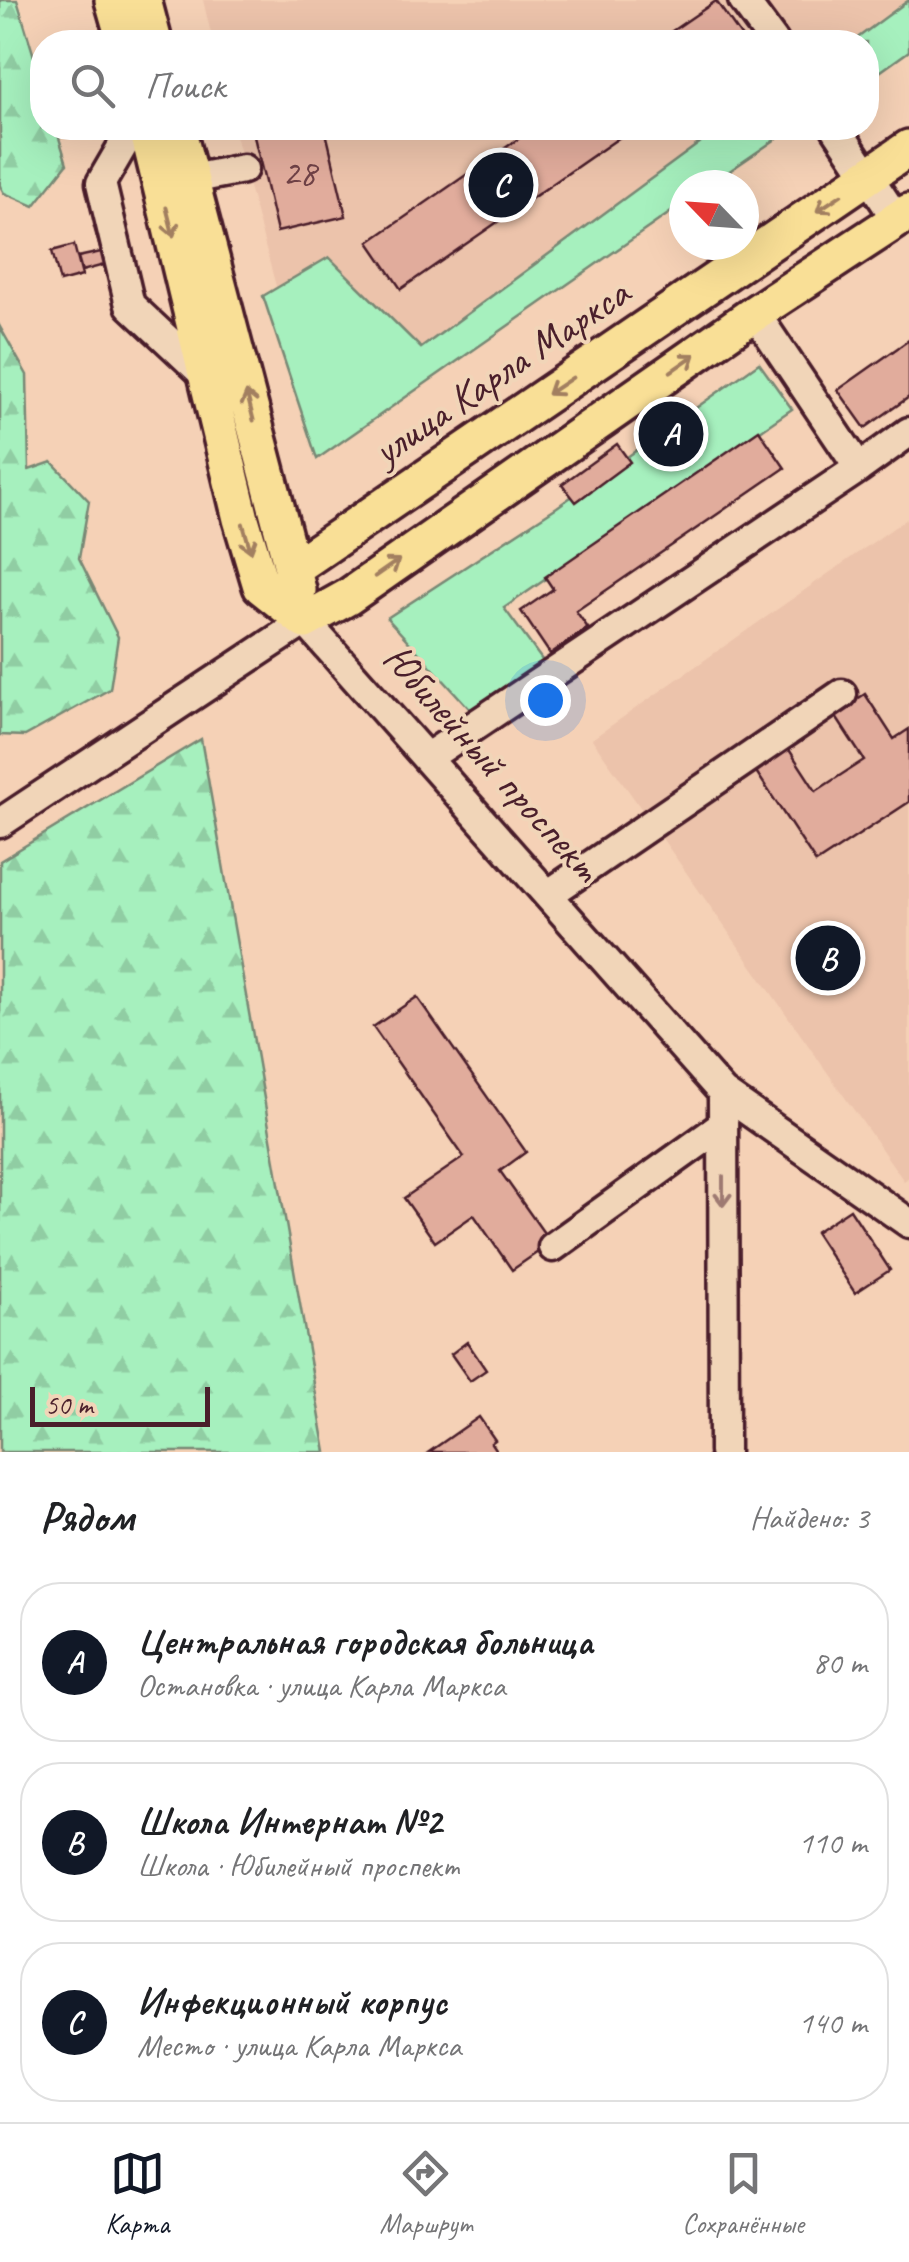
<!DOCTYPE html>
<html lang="ru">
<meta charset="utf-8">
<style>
body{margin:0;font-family:Caveat,sans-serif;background:#f6f6f6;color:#202124}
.compass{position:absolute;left:669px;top:170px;width:90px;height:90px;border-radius:50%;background:#fff;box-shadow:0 10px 40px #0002;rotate:295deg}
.scale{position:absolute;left:30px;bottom:25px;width:180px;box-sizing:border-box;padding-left:10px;border:5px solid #4a1f2b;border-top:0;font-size:28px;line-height:35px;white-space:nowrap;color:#4a1f2b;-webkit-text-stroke:8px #f1d5b8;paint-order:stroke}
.you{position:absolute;left:545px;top:700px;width:35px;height:35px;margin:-25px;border:8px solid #fff;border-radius:50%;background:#1a73e8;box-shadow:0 0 0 15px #1a73e833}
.badge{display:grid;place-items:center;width:65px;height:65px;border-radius:50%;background:#111827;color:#fff;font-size:32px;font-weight:700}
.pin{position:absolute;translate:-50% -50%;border:5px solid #fff;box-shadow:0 2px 10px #0006}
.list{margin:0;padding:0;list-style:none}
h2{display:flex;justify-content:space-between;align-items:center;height:130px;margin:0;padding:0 40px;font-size:42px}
h2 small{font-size:32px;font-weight:400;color:#757577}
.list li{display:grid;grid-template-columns:65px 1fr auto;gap:30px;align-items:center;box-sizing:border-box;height:160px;margin:0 20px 20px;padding:0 20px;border:2px solid #e0e0e0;border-radius:40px}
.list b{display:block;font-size:38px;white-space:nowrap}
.list p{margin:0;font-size:32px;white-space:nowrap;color:#757577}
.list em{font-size:32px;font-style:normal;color:#757577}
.icon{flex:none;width:55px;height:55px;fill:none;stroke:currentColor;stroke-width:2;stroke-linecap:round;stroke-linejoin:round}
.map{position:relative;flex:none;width:909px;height:1452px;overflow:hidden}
.search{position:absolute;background:#fff;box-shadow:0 10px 40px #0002;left:30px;right:30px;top:30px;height:110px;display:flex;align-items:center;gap:25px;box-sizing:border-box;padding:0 35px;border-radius:40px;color:#757577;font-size:38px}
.sheet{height:670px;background:#fff}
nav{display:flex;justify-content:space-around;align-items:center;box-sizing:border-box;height:140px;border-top:2px solid #e0e0e0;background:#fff;font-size:28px;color:#757577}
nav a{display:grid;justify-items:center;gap:5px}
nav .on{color:#111827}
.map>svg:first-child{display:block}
.built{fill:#ecc3ab}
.grass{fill:#a6f0be;stroke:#788874;stroke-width:2.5}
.forest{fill:url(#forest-firs);stroke:#788874;stroke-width:2.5}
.building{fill:#e1ac9c;stroke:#4a1f2b;stroke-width:2.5}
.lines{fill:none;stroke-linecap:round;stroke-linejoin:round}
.minor-casing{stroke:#4a1f2b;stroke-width:35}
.major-casing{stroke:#4a1f2b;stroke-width:42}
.minor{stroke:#f1d5b8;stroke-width:28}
.major{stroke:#f9df96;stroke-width:35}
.oneway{stroke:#a27f60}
.oneway2{stroke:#9e7a72}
.labels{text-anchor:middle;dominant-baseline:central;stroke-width:8;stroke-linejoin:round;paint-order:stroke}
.number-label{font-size:38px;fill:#704247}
.street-label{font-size:42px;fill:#4a1f2b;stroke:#f1d5b8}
</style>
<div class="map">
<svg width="909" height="1452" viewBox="0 0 909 1452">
<defs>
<pattern id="forest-firs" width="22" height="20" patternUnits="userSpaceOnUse" patternTransform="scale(2.5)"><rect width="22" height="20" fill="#a6f0be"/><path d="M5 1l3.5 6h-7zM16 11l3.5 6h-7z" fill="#90cda3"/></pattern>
</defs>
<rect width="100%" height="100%" fill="#f5d1b6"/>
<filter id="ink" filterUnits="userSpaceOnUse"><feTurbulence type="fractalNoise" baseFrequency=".01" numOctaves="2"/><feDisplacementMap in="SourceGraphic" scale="20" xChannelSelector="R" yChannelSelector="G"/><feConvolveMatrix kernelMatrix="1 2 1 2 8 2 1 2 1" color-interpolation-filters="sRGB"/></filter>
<g filter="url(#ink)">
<!-- built -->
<path class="built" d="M203,0H909L866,42H213Z
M233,128H792L709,185H684L365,423L280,301Z
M909,517V1177L904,1181L592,739Z"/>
<!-- grass -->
<path class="grass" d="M909,0V51L867,81L866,42H852Z
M720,128H792L709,185H684V203L317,459L263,296L329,257L421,348Z
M759,363L792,409L504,608L548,668L479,719L387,618L557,507Z"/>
<!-- forest -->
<path class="forest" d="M0,0H17L42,83V128H56L67,164L34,206L4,193L0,186Z
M0,327L27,375L29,470L52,462L89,501L79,558L118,637L110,689L25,736L0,735Z
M201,739L326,1452H0V861Z"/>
<!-- building -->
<path class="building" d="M716,1L745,42H656Z
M252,128H325L346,216L277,232Z
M534,128H633L401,289L369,242Z
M113,222L127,276L109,281L104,265L82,271L78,257L101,252L94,227Z
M74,245L82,276L60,282L52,251Z
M909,340V397L865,428L838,390Z
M759,430L785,468L576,611L588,628L550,654L521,611L553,589L545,577Z
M617,444L630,462L576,502L562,484Z
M865,694L894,739L909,729V802L816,863L755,770L788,748L816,791L864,760L834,714Z
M417,997L526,1152L500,1171L551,1243L512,1270L474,1215L435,1242L404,1198L464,1157L373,1027Z
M850,1209L890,1270L855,1293L815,1232Z
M467,1342L486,1370L470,1381L451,1354Z
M479,1417L495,1440L491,1443L497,1452H429Z"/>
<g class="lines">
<!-- minor casing -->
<g class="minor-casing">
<path id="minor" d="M743,0L774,42
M133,128L101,183L130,305L208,378
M836,128L897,220
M191,179L243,169
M755,313L859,468L909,432
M428,757L859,468
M0,823L305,621L723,1093L909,1223
M549,894L842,694
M723,1093L724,1452
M553,1247L723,1125"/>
</g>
<!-- major casing -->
<g class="major-casing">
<path id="major" d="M113,0L125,42
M143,0L154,42
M147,128L241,519L261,586L305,621
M177,128L298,590
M292,569L909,148
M305,621L348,597L755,313L909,212"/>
</g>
<!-- minor -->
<use href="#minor" class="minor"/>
<!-- major -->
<use href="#major" class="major"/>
</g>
<!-- one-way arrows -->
<defs><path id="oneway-shaft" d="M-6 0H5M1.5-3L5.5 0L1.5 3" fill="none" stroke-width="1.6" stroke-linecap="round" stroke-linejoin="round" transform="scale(2.5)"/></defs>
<g class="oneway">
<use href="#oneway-shaft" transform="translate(829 203) rotate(146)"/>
<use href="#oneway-shaft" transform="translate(170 222) rotate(76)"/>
<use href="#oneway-shaft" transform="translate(683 363) rotate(-35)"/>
<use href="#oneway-shaft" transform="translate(560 386) rotate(146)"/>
<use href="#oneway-shaft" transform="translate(250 406) rotate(-104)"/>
<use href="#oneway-shaft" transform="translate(247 538) rotate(74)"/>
<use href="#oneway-shaft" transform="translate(387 568) rotate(-35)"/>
</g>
<use class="oneway2" href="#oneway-shaft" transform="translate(723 1191) rotate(90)"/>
</g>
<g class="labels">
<!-- number labels -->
<g class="number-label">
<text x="299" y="172">28</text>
</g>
<!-- street labels -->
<g class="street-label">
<text transform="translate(501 372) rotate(-34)">улица Карла Маркса</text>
<text transform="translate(492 763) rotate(48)">Юбилейный проспект</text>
</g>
</g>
</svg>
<svg class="compass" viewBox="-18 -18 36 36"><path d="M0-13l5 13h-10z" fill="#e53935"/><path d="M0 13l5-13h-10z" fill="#757577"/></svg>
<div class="scale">50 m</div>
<div class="you"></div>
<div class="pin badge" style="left:671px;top:434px">A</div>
<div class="pin badge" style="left:828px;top:958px">B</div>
<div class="pin badge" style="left:501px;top:185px">C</div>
<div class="search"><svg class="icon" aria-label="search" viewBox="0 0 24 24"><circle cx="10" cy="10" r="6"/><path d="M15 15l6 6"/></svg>Поиск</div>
</div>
<section class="sheet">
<h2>Рядом<small>Найдено: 3</small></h2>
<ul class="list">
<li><span class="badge">A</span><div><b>Центральная городская больница</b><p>Остановка · улица Карла Маркса</p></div><em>80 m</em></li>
<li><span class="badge">B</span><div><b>Школа Интернат №2</b><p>Школа · Юбилейный проспект</p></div><em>110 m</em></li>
<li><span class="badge">C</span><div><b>Инфекционный корпус</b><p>Место · улица Карла Маркса</p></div><em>140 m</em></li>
</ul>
</section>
<nav>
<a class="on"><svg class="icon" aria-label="map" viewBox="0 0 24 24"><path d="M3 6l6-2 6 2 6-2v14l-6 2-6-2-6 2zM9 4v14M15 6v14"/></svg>Карта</a>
<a><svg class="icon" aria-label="directions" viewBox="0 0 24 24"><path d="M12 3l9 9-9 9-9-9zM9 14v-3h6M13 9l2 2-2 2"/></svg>Маршрут</a>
<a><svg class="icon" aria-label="saved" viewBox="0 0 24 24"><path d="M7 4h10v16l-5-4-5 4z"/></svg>Сохранённые</a>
</nav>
